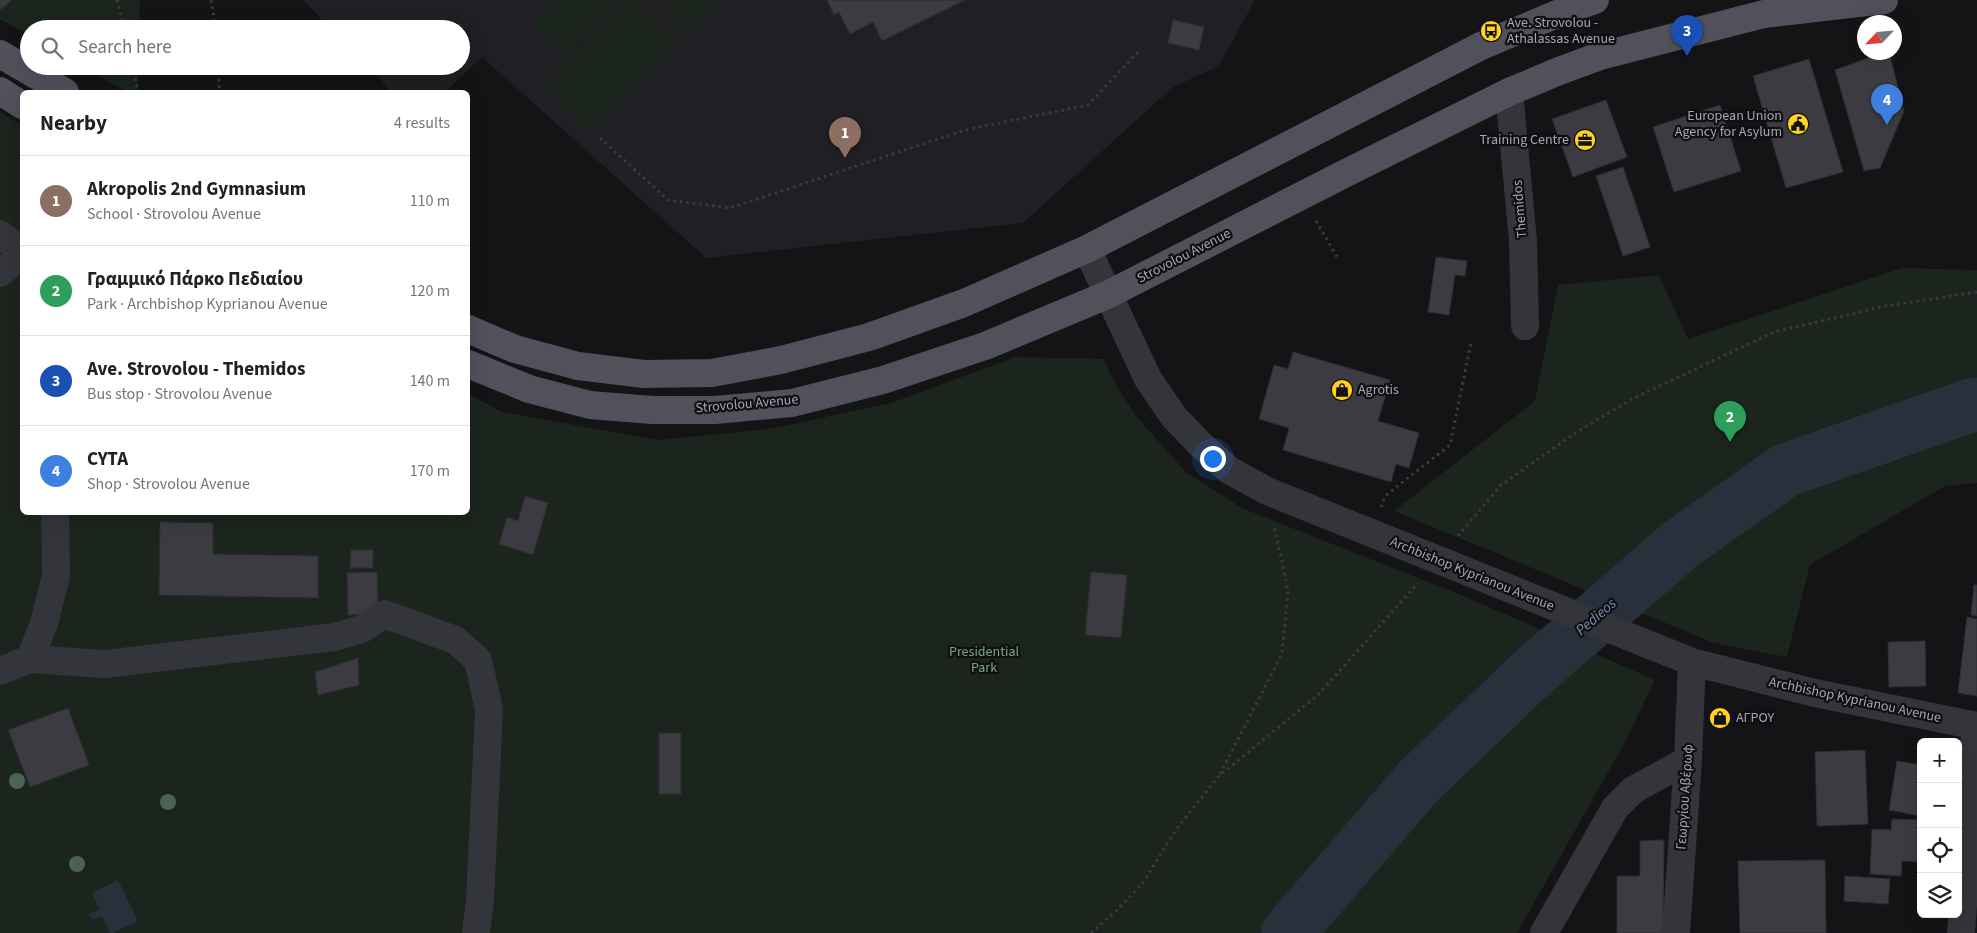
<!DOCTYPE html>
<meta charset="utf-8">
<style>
body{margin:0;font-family:"Source Sans 3",sans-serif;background:#f2f2f2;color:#202124}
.controls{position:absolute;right:15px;bottom:15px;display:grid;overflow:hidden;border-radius:8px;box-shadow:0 5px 20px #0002}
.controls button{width:45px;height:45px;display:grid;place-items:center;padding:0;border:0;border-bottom:1px solid #e0e0e0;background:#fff;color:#202124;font:25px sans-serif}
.compass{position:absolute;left:1857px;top:15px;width:45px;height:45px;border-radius:50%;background:#fff;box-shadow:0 5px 20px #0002;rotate:244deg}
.you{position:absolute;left:1212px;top:458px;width:18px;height:18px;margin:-12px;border:4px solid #fff;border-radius:50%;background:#1a73e8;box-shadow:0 0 0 8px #1a73e833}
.badge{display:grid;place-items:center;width:32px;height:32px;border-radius:50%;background:#847123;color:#fff;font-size:16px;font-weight:700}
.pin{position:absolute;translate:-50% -41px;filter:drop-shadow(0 1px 2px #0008)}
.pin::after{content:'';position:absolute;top:26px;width:18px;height:15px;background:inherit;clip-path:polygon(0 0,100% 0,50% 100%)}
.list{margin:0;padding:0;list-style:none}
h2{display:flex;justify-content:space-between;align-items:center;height:65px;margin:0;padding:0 20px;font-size:21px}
h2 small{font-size:16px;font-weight:400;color:#757577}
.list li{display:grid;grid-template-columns:32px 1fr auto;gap:15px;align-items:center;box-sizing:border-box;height:90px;padding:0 20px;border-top:1px solid #e0e0e0}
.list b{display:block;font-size:19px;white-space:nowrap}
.list p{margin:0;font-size:16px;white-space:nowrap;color:#757577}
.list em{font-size:16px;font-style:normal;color:#757577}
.icon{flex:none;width:28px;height:28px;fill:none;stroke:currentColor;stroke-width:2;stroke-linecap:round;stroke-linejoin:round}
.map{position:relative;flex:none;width:1977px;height:933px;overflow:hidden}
.search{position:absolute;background:#fff;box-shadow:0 5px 20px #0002;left:20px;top:20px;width:450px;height:55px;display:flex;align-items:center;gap:12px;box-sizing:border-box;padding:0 18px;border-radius:28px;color:#757577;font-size:19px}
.panel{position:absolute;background:#fff;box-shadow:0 5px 20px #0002;left:20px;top:90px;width:450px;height:425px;border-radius:8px}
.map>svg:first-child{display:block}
.built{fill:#201f23}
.green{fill:#1b241d}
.water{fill:#28303b}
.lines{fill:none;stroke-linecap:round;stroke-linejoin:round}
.river{stroke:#28303b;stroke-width:54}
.building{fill:#3b3b41;stroke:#2e2d32}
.path{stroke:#3a3b42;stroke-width:3;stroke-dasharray:2.5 4;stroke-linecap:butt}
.minor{stroke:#34343b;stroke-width:28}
.major{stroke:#50515a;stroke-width:28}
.tree{fill:#4c6351}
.labels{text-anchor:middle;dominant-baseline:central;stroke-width:4.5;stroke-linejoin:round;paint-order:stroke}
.poi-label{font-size:14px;fill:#a4a7b7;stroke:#0f0e11;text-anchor:start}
.street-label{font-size:14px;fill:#a4a7b7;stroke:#0f0e11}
.park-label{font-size:14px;fill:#79a581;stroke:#0f0e11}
.water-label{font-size:15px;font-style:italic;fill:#7790b6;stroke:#0f0e11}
</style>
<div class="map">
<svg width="1977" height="933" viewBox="0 0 1977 933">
<rect width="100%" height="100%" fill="#141316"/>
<!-- built -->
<path class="built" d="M303,0H1255L1219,66L1173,87L1023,223L706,258L482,57L445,92H392L367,66H461V29H331Z"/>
<!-- green -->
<path class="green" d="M12,0H140L139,29H29V35L0,19V10Z
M560,0H618L563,54L534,25Z
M630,0H637L681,45L590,135L543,86Z
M668,0H726L692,34L664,4Z
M82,66H138V92H127Z
M0,112L22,125V512H468V394L502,412L658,440L769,429L891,403L1016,357L1103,359L1117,387L1136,416L1186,472L1242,508L1466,597L1655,680L1624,744L1517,933H0Z
M1902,268L1977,270V483L1945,486L1810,565L1787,657L1714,643L1394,511L1535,401L1558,285L1659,275L1688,339Z"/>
<!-- water -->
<path class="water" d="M118,880L138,921L113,933H110L102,916L92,920L89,914L99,909L92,893Z"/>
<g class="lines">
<!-- river -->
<path class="river" d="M1288,933L1418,782L1531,674L1681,544L1786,470L1972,405H1977"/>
</g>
<!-- building -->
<path class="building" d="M0,0H12L0,10Z
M827,0H965L882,41L873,22L850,34L839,12L834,15Z
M1173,20L1204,27L1199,50L1168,43Z
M1885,52H1889L1904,111L1880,168L1864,171L1835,70Z
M1809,59L1843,172L1786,188L1753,76Z
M1606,100L1627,157L1573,177L1552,119Z
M1720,105L1741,171L1674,192L1653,127Z
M1623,167L1650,247L1623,256L1596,176Z
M1436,257L1467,261L1465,276L1455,275L1449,315L1428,312Z
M1293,352L1390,380L1378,421L1419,433L1409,468L1396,464L1391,482L1283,450L1289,428L1259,419L1274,365L1288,369Z
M525,496L548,503L533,555L499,544L507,517L518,521Z
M160,522L213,523V554L318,556V598L159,595Z
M351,550H373V568H350Z
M377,572L378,614L348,615L347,573Z
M1091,572L1127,575L1121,638L1085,635Z
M1974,585H1977V616L1971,615Z
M1967,617L1977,619V696L1958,693Z
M1925,641L1926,686L1889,687L1888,642Z
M358,658L359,685L318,695L315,672Z
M68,708L89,765L30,787L8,730Z
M659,733H681V794H659Z
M1865,750L1868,824L1817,826L1815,752Z
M1897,761L1921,765V816L1889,810Z
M1892,819L1921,820V862L1902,861L1901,876L1870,874L1872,829L1891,830Z
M1664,840L1663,933H1617V876H1640V841Z
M1825,860L1826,933H1740L1738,861Z
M1845,876L1890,879L1888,904L1844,901Z"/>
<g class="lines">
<!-- path -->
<path class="path" d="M117,0L124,29
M211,0L216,29
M132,66L138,92
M219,66V92
M600,138L668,200L730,208L965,130L1088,105L1141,49
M1316,221L1337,257
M1381,507L1385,496L1450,445L1471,343
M1458,536L1500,486L1575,433L1632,399L1774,332L1886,306L1977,292
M1220,774L1282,654L1288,590L1274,525
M1091,933L1115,912L1143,883L1175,831L1218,777L1319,694L1418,583"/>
<!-- minor -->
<path class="minor" d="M1509,92L1523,241L1525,326
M0,234L22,251
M1087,249L1148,379L1174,417L1200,444L1229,470L1267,491L1692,662L1815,693L1977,726
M0,273L22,255
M30,659L44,623L56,576L55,512
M0,671L30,659L105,664L335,637L362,629L384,614L455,640L478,660L489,710L480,901L476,933
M1544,933L1615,808L1633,790L1688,760
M1676,933L1688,760L1692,662
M1961,933L1976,726"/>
<!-- major -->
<path class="major" d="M0,54L65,92
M0,91L22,105
M468,329L515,349L578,366L644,374L712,373L781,360L869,337L964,303L1087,249L1481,46L1569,9L1595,0
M468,364L529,389L590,405L652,410H715L792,403L883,380L985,346L1107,295L1350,171L1509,92L1559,71L1600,56L1764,14L1884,0"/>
</g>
<!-- trees -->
<g class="tree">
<circle cx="17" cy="781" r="8"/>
<circle cx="168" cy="802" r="8"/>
<circle cx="77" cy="864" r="8"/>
</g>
<!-- icons -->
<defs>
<g id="bus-disc" transform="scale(1.125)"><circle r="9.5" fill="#ffd222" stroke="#0f0e11"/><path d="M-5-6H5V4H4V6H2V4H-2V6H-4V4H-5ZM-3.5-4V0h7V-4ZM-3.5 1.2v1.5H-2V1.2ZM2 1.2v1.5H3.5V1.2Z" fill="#111"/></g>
<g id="civic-disc" transform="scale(1.125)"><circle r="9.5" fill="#ffd222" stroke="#0f0e11"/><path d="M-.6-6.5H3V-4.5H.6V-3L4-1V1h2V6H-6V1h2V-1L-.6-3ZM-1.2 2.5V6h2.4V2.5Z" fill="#111"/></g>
<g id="office-disc" transform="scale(1.125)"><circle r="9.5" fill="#ffd222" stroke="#0f0e11"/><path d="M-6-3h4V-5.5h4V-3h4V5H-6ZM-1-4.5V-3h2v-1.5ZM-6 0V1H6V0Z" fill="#111"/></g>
<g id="shop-disc" transform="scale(1.125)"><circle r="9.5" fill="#ffd222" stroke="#0f0e11"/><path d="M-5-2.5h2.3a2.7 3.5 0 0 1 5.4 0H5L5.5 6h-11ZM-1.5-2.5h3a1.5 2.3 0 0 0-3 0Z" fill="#111"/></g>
</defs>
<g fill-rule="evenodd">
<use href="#bus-disc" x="1491" y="31"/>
<use href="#civic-disc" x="1798" y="124"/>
<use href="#office-disc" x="1585" y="140"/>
<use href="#shop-disc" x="1342" y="390"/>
<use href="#shop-disc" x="1720" y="718"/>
</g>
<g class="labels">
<!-- poi labels -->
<g class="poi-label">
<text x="1507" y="23">Ave. Strovolou -<tspan x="1507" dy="16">Athalassas Avenue</tspan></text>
<text x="1782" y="116" text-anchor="end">European Union<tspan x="1782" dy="16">Agency for Asylum</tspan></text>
<text x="1569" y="140" text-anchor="end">Training Centre</text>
<text x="1358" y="390">Agrotis</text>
<text x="1736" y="718">ΑΓΡΟΥ</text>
</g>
<!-- street labels -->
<g class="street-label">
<text transform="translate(1520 209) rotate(-95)">Themidos</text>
<text transform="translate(1184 256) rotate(-27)">Strovolou Avenue</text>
<text transform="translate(747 404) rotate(-5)">Strovolou Avenue</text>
<text transform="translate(1472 574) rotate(22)">Archbishop Kyprianou Avenue</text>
<text transform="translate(1855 700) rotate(12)">Archbishop Kyprianou Avenue</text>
<text transform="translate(1685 797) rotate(-86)">Γεωργίου Αβέρωφ</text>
</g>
<!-- park labels -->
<g class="park-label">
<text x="984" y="652">Presidential<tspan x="984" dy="16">Park</tspan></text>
</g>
<!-- water labels -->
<g class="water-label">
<text transform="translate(1596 617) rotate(-41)">Pedieos</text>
</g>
</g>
</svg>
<div class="controls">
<button>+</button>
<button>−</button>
<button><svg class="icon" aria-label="locate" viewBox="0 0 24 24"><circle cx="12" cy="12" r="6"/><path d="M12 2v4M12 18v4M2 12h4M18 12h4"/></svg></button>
<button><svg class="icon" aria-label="layers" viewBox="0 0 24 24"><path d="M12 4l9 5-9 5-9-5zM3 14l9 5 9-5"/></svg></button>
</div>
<svg class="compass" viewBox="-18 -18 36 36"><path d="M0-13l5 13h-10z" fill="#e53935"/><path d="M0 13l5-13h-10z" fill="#757577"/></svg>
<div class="you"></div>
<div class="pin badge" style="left:845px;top:158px;background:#8d6e63">1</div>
<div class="pin badge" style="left:1730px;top:442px;background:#2e9e5b">2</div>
<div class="pin badge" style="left:1687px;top:56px;background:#1a4fb4">3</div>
<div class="pin badge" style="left:1887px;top:125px;background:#3f7fe0">4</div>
<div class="search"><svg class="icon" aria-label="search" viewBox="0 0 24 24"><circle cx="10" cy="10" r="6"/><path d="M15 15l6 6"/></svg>Search here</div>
<section class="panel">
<h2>Nearby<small>4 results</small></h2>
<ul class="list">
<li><span class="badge" style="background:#8d6e63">1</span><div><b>Akropolis 2nd Gymnasium</b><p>School · Strovolou Avenue</p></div><em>110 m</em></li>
<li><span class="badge" style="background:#2e9e5b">2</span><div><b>Γραμμικό Πάρκο Πεδιαίου</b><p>Park · Archbishop Kyprianou Avenue</p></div><em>120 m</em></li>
<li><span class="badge" style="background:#1a4fb4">3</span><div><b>Ave. Strovolou - Themidos</b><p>Bus stop · Strovolou Avenue</p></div><em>140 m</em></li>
<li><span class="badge" style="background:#3f7fe0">4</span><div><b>CYTA</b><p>Shop · Strovolou Avenue</p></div><em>170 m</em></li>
</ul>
</section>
</div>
